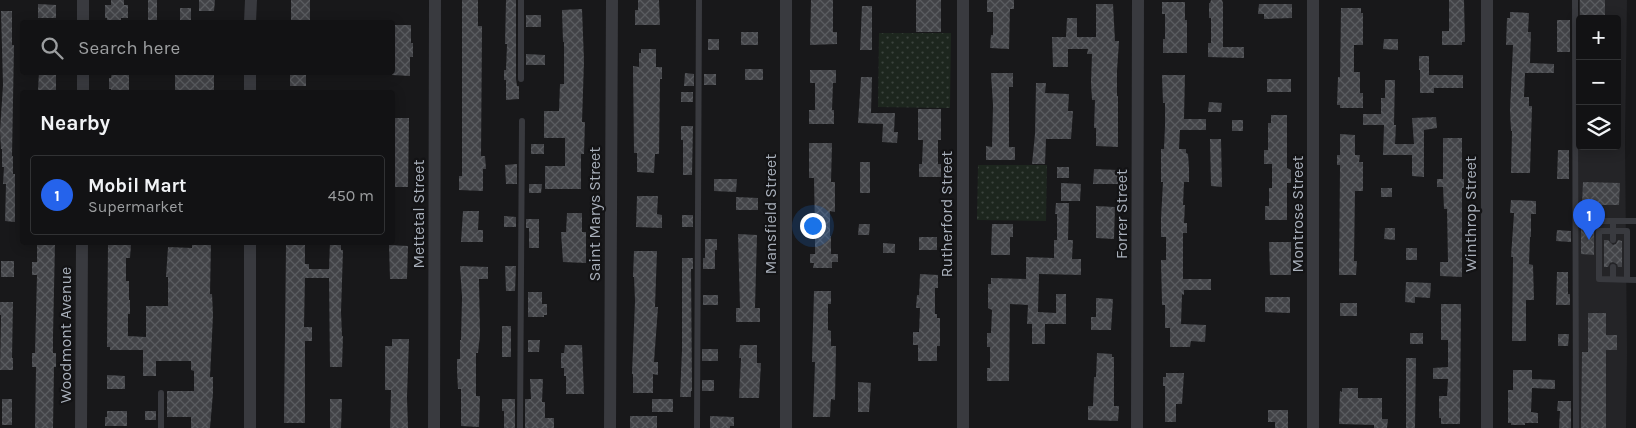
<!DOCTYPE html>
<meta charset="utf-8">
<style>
body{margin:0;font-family:Karla,sans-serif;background:#1f2022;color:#f1f3f6}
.controls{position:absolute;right:15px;top:15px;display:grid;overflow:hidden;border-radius:5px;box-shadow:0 2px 12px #0003}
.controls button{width:45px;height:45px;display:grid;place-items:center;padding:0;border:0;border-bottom:1px solid #313234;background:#121214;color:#f1f3f6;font:25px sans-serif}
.you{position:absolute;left:812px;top:225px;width:18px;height:18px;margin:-12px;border:4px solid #fff;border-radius:50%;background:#1a73e8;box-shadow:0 0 0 8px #1a73e833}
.badge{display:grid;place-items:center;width:32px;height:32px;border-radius:50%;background:#2563eb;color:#fff;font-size:16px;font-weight:700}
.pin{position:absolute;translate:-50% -41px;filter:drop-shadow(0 1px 2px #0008)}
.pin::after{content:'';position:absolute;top:26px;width:18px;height:15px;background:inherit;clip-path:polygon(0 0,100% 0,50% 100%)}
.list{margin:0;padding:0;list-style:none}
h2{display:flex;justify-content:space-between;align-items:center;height:65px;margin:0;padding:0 20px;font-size:21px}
h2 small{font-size:16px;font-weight:400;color:#9c9ea0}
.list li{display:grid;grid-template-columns:32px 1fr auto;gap:15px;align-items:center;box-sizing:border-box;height:80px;margin:0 10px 10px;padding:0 10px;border:1px solid #313234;border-radius:5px}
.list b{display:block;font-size:19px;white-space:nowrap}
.list p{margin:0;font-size:16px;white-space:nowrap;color:#9c9ea0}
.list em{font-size:16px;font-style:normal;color:#9c9ea0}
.icon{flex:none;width:28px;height:28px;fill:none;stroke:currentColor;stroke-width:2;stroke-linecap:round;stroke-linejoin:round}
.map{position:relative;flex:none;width:1636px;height:428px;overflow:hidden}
.search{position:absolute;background:#121214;box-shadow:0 2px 12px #0003;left:20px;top:20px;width:375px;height:55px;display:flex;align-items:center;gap:12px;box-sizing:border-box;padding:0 18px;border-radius:5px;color:#9c9ea0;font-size:19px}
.panel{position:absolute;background:#121214;box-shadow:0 2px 12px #0003;left:20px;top:90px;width:375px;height:155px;border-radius:5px}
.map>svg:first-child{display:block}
.built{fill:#242427;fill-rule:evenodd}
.green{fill:url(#green-dots)}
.building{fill:url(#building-cross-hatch)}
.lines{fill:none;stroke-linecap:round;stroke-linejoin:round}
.service{stroke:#393a3f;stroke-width:6}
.minor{stroke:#393a3f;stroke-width:12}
.labels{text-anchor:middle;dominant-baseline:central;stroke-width:4.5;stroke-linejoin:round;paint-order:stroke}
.street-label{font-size:16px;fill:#a9b0bb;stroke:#131315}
</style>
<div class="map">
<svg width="1636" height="428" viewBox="0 0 1636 428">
<defs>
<pattern id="green-dots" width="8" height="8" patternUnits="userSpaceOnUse" patternTransform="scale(1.25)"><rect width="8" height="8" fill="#1d261e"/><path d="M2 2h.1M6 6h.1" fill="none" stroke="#3b433d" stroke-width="1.8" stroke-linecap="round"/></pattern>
<pattern id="building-cross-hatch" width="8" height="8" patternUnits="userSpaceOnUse" patternTransform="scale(1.25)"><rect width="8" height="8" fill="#424347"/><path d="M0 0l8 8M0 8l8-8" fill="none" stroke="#5a5c60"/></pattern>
</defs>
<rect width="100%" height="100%" fill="#18181a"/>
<!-- built -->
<path class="built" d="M1579,0H1627L1625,143L1627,352L1626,428H1578ZM1580,19H1617V146H1580Z"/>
<!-- green -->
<path class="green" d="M879,33H951L950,108L878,107Z
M978,165H1047L1046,221L977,220Z"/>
<!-- building -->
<path class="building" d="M111,0H124V5H128V18H121V22H107V18H105V5H111Z
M148,0H157V22H148Z
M199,0H215L214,11H199Z
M291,0H310V21H291Z
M462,0H478V26H482L481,156H485L486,169H483V191L459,190V176H462Z
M506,0H516V79L517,86H519V99L506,100V80H504V70H506L507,44H505Z
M638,0H659L660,25H635V10H638Z
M811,0H833V32H837V44L810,45Z
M916,0H941V32H916Z
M987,0H1014V9H1010L1009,49L990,48L991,35H993V12H987Z
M1211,0H1222L1223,3V47H1244V58L1208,57V43H1211V18H1209V3H1210Z
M1449,0H1464L1465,42H1462V45H1442V31H1449Z
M1580,0H1605V19H1580Z
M1162,2H1185V20H1187V53H1163V39H1165V14H1162Z
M38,4L56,5V18H38Z
M1096,4H1113L1115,41H1119L1117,71V96H1118V147L1096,146V128H1094L1095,100H1092L1091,83L1092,54H1087L1088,49H1068V67H1053L1052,37H1066L1067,18H1077V37H1096Z
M1259,4H1292V18L1264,19V14H1258Z
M862,6H872V50H860Z
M180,8H191V21H180Z
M1341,8H1361V13H1363V45H1354V72H1360V93H1363V108H1340V105H1337L1338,77H1340Z
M582,9L584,61L582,122H585L584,154H581V189H545V166H565V138H544V111H559L560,84H564V42H563L562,10Z
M1,11H12V45H14L12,156H13V174H15V222L5,221L6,184H3L4,167H2V149H1L0,131L3,85Z
M1510,12L1529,13L1528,32H1531L1530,63L1554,64V73H1525L1524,97H1529V106H1532L1530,173H1511L1512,131H1511L1510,110L1513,45H1506L1507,18H1510Z
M526,15H541V27H526Z
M1557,20H1570V52H1557Z
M392,25H411V43H413V57H410V76L392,75V61H394Z
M741,32H758V45H741Z
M708,39H719V50H708Z
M1384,39H1398V50L1383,49Z
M641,49H656V67H662V79H660L659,154H655L654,173L637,172V153H634L633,66L639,67V53H641Z
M526,54L545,55V65H526Z
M1419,56H1429V75H1463V88H1434V93H1420V70H1419Z
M745,69H763V80H745Z
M810,70H836V83H833L832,110H834V124H809V110H815V83H810Z
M39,72H56V91H38Z
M112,72H129V92H111V89H109V78H111Z
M175,72H214V92H175Z
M290,72H306V86H290Z
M685,73L694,74V86H684Z
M991,73H1013V87H1009V147H1015V160H986V146L992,147L993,105Z
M704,74H716V85H704Z
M1162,75H1185L1184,119H1206V130H1180L1179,149H1186V153L1188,154L1189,168V182H1184L1183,205H1185L1184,223H1187V233H1183V279H1211V290H1184V295L1182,294L1181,324L1206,325L1205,342L1191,341L1190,347H1170V328H1165V305H1162L1161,260H1166V237H1161V218L1163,182H1161V149H1164L1165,126V103H1163Z
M861,77H872L871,113H895L894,132H898L897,143L882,142L883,124L858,123Z
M1267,79H1291V92H1267Z
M1385,80H1395L1394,125H1396L1395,144H1414L1412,118L1436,117L1437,128L1424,130V177L1412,176V155H1383L1384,125H1363V114H1381V98H1385Z
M1036,83H1046L1045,93L1069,94L1068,111H1073L1071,139H1046L1045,164H1032L1035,134Z
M681,92H693V102H681Z
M1209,102L1222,103L1221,112H1208Z
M918,109H941V140H938V164H941V177H919V164H922L923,140H918Z
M1271,115H1287V168L1291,170V183H1287V220H1265V206H1269V188H1272V164H1264V150H1268V123H1271Z
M392,118H409L408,187H392Z
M1232,120H1243V131H1232Z
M681,126H693L692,175H683V140H681Z
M1340,134L1355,135V155H1360L1359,162H1363V191H1355L1354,261H1357L1356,275H1339L1340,169V165H1337V155H1340Z
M1443,138H1462V179H1464V188H1462V277L1440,276V262H1448L1447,209H1444L1443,187H1437V179H1443Z
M1210,139H1221L1222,187L1211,186Z
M809,143H832L831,182H835V212L830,211V236H831V254H838V262H832V268H813L814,263H810V254H815V230L814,178H809Z
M531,144H544V154H531Z
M1558,150H1569V179H1557Z
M860,162H870V193H860Z
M517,164V184H506L505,165Z
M1057,167H1069V178H1057Z
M1094,169L1118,170V184H1093Z
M714,179H737L736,192L714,191Z
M1583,182L1620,183L1619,205H1582Z
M1061,183L1081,184L1080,201H1061Z
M529,184H542L541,193H529Z
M1381,188H1392V197H1381Z
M637,196H658L657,214L662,215V228L636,227Z
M736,197L758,198V210H736Z
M1511,200L1536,201V214H1531V237H1530L1529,264L1533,265L1534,300H1526V341H1512L1513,257H1511L1514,213H1510Z
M1056,203H1069L1068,240H1073L1072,259H1081V275L1039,274L1038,312L1056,313V294H1066V324H1045V344H1032V324H1027L1028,305L1010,304L1009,381H987V368H990V347H987V333H991L992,310L988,308V284H991V278L1026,279V257L1054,258V240H1057V214H1055Z
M1096,206L1115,207L1114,239L1096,238Z
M463,211H479L478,230H483V242H461Z
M567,213H582V232H586V263L563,262L561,232H566Z
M682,215H693V227H682Z
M504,216L516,217V227H504Z
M526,219H539V248H529V228H526Z
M859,224H870L869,235H858Z
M992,224H1013V237H1010V255H991Z
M1581,226H1596L1594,231V255L1581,254Z
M1385,228H1395V240L1384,239Z
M1557,230L1571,231V242L1556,241Z
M738,234L757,235L755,308H760V322H736V308H740Z
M919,237H937V250H919Z
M705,239H717V250H715V269H703V258H705Z
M1604,240H1608L1613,245L1616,244L1618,240L1622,241V267H1618L1617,264L1613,262L1610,263L1608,267H1604Z
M192,242H211L210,294H212L213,315L210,377H213V393L210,428H191V417H167V391H194V371L191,370V361H156V376H143V350H110V347H107L108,244H131L130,258H126V281H129V300H130V314H128V336L146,337V306H168V277H166L168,247L192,248Z
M330,242H341V250H343L341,312L342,336H343L342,367H330L329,278H305L304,327H312V341H305V423H284L286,245H305V264H309V269H329Z
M1269,242H1291V275H1270Z
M37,243L55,244L53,336V353H56V367H54L53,428H35L36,367H32V353H35L37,275H32V262H37Z
M883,243L895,244V253H883Z
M389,245L408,246L407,279H390Z
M1406,248H1417V260H1406Z
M634,251H657L655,307H658L654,362H658V375L653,374V393H633V374H632L635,301L634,277H633Z
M682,258H693V269H691L692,391H691V397H680L682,350Z
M1,261H14V277H1Z
M460,266L488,267V279H479L480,335L478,353H476V396H480L479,427L461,426V389H458L457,371V359H460V340H461L462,297Z
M505,266H516L515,291H506Z
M1557,272H1568V294H1570V305H1556Z
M920,274L938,275V288H935V314H937V318H940V346H937V361H918V345H913V332H919L920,308H916L917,295H919Z
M1406,282L1431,283L1430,298L1415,297V303L1405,302Z
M814,291H831V304H828V330L831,331V346H836L835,400L831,399L830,417H813L815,362H812Z
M528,292H542V304H547V315H544V317H528Z
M703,295H718V305H703Z
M1265,297H1290V313L1265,312Z
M1096,298L1113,299L1111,330H1091V317H1096Z
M0,302H13L12,358H13V370H0L1,315H0Z
M1340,303H1357V316H1340Z
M1441,304H1461L1460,424H1441V418H1439V396H1447L1448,379H1433V368L1448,367V340H1441Z
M1588,313H1606V335H1617V350H1606V428H1581L1582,352H1588Z
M502,326H511V357H502Z
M1410,333H1423V344H1410Z
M1558,334H1569L1568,346H1558Z
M392,339H409L407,397L408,428H390L391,390H385V346H392Z
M528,340H540L539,352H528Z
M565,345H582L584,394H566V376H564V368H561V353H564Z
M740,345H757V363H761L759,398H739L741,358H739Z
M702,349H718V361H702Z
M1097,353L1112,354V357H1114V406H1119L1118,421L1088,420V406H1093L1094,377H1096Z
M1406,358H1416L1415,428H1406Z
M1513,370H1532V379L1555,380V389L1532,388L1531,412L1538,413V423H1525V425H1511V423H1508V390H1513Z
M1166,373H1184L1182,404H1176V422H1165V386H1163V377H1166Z
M107,375L125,376V389H107Z
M530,379H543L542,402H545V418H554V428H525V399H531Z
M702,380H714V391H702Z
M858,382L871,383L869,412H858Z
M1342,388H1358V398H1382V419H1388L1387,428H1374V425L1339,424L1340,391L1342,392Z
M2,399H12V425H2Z
M330,399H342L341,428H330Z
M502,399H515V428H504V411H502Z
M652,399H673V412H652Z
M1558,401H1571V428H1559L1560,411H1557Z
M1268,410H1288V428H1275V422H1268Z
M107,411H127V426H105V417H107Z
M145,411H156V420H145Z
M630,416H657V428H630Z
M710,416L734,417V426H730V428H710Z"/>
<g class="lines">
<!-- service -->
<path class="service" d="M521,0V79
M1575,0L1576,428
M1584,221H1636
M1613,221V240
M1613,279V267
M1627,279V231H1599V279L1636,280
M161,428V393
M520,428L522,121
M697,428L699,0"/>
<!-- minor -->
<path class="minor" d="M963,0V428
M83,22V0
M250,22L251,0
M83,92V72
M250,92V72
M81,428L82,242
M250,428V242
M434,428L435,0
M610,428L612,0
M786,428V0
M1137,428L1138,0
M1313,428V0
M1487,428V0"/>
</g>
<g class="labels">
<!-- street labels -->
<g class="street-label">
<text transform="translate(418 214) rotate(-90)">Mettetal Street</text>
<text transform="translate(594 214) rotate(-90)">Saint Marys Street</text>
<text transform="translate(770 214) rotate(-90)">Mansfield Street</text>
<text transform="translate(946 214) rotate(-90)">Rutherford Street</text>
<text transform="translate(1121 214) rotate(-90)">Forrer Street</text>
<text transform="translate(1297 214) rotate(-90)">Montrose Street</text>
<text transform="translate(1470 214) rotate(-90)">Winthrop Street</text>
<text transform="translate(65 335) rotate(-90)">Woodmont Avenue</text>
</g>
</g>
</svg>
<div class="controls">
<button>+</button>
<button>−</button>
<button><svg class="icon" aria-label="layers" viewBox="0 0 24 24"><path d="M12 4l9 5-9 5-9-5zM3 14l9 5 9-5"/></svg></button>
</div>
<div class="you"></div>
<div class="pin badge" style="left:1589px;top:240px">1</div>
<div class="search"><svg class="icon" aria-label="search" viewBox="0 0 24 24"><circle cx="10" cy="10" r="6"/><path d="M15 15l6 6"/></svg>Search here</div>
<section class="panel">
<h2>Nearby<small></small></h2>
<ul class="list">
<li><span class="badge">1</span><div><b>Mobil Mart</b><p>Supermarket</p></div><em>450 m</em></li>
</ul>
</section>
</div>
